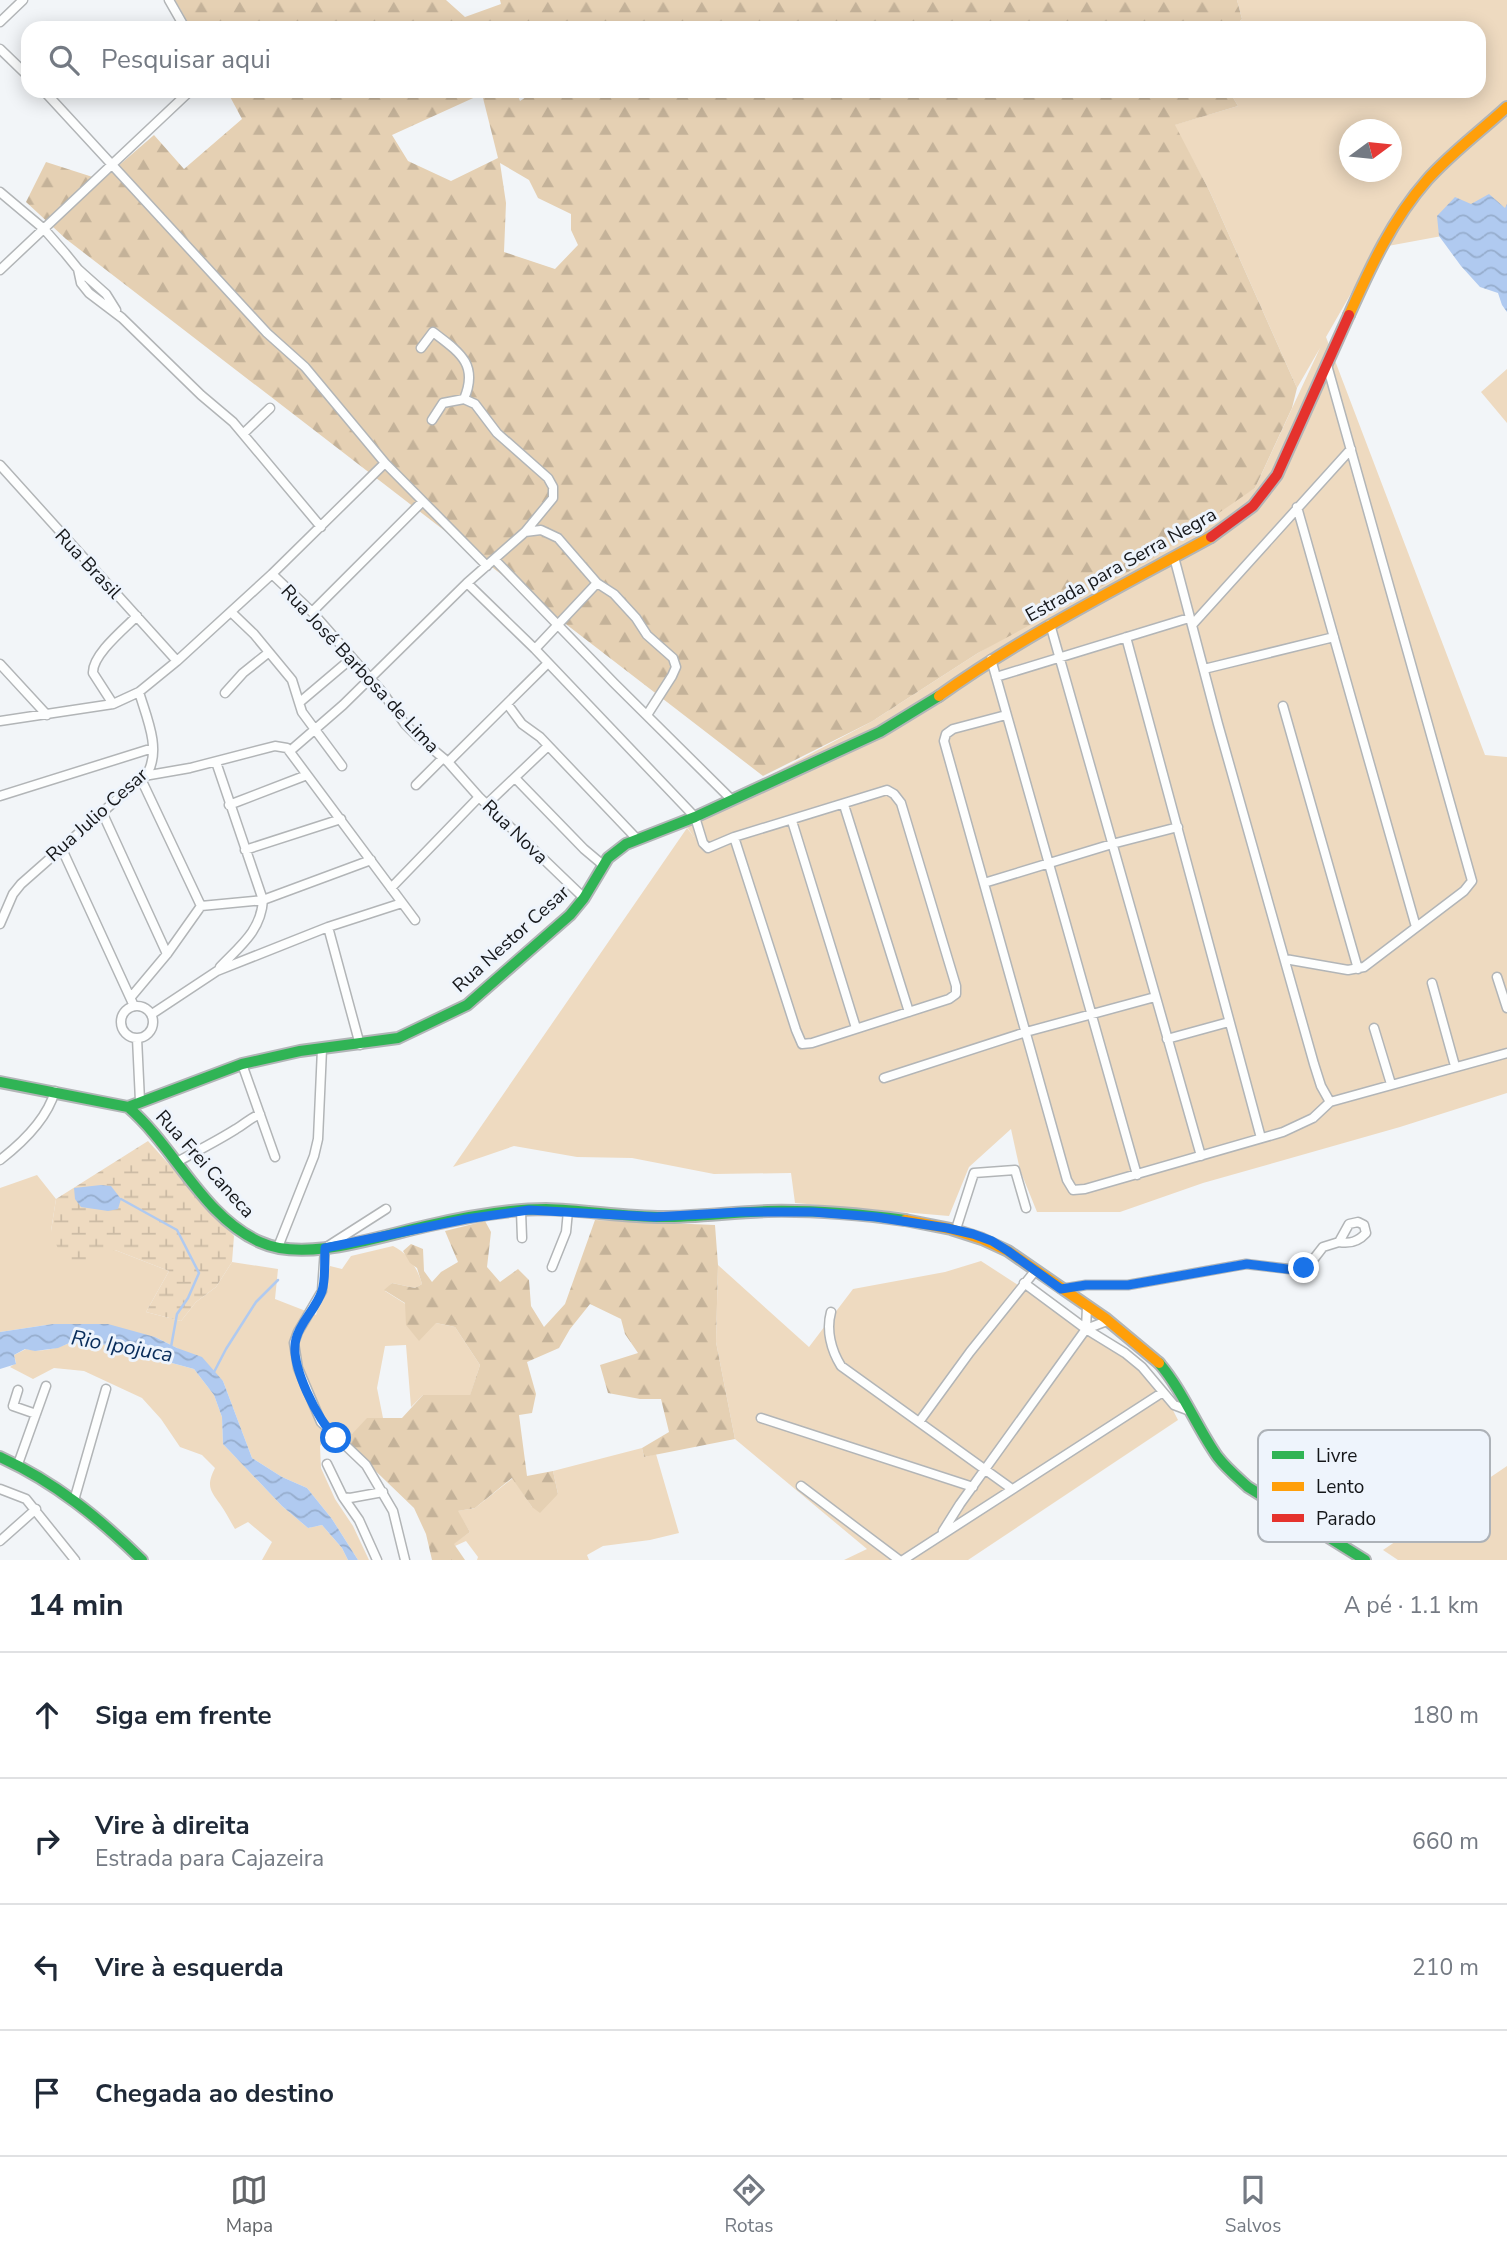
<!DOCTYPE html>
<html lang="pt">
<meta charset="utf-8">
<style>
body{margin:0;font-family:"Nunito Sans",sans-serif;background:#f6f6f7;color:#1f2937}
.compass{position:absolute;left:1339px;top:119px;width:63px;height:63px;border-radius:50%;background:#fff;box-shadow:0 4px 18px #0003;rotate:75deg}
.stop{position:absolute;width:21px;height:21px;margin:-16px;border:5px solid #1a73e8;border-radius:50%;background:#fff}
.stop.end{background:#1a73e8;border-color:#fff;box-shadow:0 2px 7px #0008}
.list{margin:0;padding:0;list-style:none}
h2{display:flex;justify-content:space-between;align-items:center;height:91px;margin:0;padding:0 28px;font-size:30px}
h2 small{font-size:23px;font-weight:400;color:#747a83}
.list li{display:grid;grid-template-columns:46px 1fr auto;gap:21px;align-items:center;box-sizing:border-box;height:126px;padding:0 28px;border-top:2px solid #e0e1e3}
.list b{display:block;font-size:26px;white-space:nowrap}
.list p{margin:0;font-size:23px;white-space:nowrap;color:#747a83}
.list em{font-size:23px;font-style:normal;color:#747a83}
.icon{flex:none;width:38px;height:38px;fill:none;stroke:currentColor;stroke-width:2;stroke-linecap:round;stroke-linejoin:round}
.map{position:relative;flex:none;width:1507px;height:1560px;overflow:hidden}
.search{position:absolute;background:#fff;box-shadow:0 4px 18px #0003;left:21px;right:21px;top:21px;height:77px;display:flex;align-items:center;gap:18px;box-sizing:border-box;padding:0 24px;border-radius:21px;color:#747a83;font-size:26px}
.sheet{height:595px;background:#fff}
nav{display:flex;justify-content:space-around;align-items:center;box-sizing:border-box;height:98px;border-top:2px solid #e0e1e3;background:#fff;font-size:19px;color:#747a83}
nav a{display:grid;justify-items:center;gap:4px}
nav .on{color:#626568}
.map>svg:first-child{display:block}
.grass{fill:#eedac0;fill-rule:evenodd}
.forest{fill:url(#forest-firs);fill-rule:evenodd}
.wetland{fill:url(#wetland-marsh)}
.water{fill:url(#water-waves)}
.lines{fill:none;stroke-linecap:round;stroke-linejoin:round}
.stream{stroke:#b0caf0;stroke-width:2.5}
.street-casing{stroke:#b2b5b7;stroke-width:11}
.fast-casing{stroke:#b2b5b7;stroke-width:14}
.slow-casing{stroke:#b2b5b7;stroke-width:14}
.jam-casing{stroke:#b2b5b7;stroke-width:14}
.street{stroke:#fdfefe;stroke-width:8}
.fast{stroke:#30b455;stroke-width:10}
.slow{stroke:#ff9f0a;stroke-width:10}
.jam{stroke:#e5322d;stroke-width:10}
.route{stroke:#1a73e8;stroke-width:9}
.labels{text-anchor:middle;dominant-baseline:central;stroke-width:6;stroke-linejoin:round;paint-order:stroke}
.street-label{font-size:19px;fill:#15171a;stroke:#eef4fc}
.water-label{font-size:21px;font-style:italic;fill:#082c5a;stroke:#eef4fc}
.key{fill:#eef4fc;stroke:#adb2b8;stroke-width:2}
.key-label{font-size:19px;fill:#15171a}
</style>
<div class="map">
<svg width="1507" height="1560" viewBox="0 0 1507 1560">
<defs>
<pattern id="forest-firs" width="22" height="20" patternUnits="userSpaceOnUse" patternTransform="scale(1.75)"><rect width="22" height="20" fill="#e5d0b3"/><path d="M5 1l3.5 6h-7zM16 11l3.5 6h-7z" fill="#c4b299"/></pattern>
<pattern id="wetland-marsh" width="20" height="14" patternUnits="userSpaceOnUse" patternTransform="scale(1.75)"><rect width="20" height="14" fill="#eedac0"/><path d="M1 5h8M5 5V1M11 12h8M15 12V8" fill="none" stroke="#cbbaa4"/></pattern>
<pattern id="water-waves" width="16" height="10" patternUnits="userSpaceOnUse" patternTransform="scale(1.75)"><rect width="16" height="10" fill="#b0caf0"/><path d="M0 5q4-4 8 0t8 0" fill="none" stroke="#96adcd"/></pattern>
</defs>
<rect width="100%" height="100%" fill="#f2f5f8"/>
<!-- grass -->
<path class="grass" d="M1237,0H1507V224L1377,248L1326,337L1485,755L1507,757V1093L1400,1127L1203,1183L1120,1212H1037L1020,1170L1011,1129L969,1167L949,1216L795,1203L791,1173L714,1174L632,1158L577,1157L514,1146L453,1167L687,828L694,837L683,821L871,722L978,653L1255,488L1320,348L1297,388L1210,192L1174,125L1238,106L1229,91H1479V28H1233L1242,19ZM1350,130H1392V172H1350Z
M1507,369V423L1481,392Z
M37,1175L56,1199L51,1231L115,1250L169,1271L146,1312L181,1321L196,1302L216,1287L232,1262L278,1269L275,1299L316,1315L330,1266L342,1269L351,1256L393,1246C408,1253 418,1269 422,1284L415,1288L392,1283L385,1291L436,1323L455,1327L480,1365L470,1396L423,1395L411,1407L406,1345L385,1346L377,1388L383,1418L352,1434L334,1431L320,1446L321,1468L335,1499L353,1526L369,1560H358L332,1519L307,1488L282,1477L252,1458L223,1381L177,1348L155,1337L53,1324L0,1332V1188Z
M981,1261L1154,1373L1178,1420L968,1560H844L867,1549L735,1439L716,1342L718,1265L809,1347L853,1289L945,1272Z
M74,1341L109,1345L113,1352L135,1353L194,1369L214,1395L222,1417L223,1444L282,1506L308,1528L322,1525L342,1548L348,1560H262L272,1542L248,1522L235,1529C230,1521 226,1512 220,1504C210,1490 206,1486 215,1468L202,1455L180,1447L161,1419L142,1398L84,1371L54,1368L33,1379L10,1367L16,1363L14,1355L26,1349C42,1353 59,1348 74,1341Z
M642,1448L644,1457L656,1454L679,1533L650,1540L603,1546L587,1555L589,1560H477L478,1557L466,1541L455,1546L453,1544L470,1532L457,1511L475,1508L513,1478L532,1507L558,1494L553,1471Z
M1507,1466V1560H1398L1383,1550Z"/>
<!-- forest -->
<path class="forest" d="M175,0H446L465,17L501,4L500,0H1237L1242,19L1233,28H191Z
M227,91H516L520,101L535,91H1229L1238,106L1175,125L1210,192L1297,388L1292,408L1255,488L1152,559L978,653L871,722L763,776L66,239L26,202L46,162L102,180L154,135L184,169L242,119ZM482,94L498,158L451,181L408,161L392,135ZM500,163L529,180L538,198L571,214V230L578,245L555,269L504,252L506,203Z
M595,1220L715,1225L718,1265L716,1342L735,1439L644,1457L642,1448L669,1432L661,1399H640L608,1393L600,1365L638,1353L625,1334L621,1319L590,1304L570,1329L559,1348L527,1362L536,1394L532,1413L519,1415L527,1476L553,1471L558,1494L540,1513L532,1507L512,1478L475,1508L458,1511L470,1532L454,1544L465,1560H432L426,1534L414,1508L334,1431L342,1425L352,1434L367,1418H402L423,1395H470L480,1365L455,1327L436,1323L419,1341L406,1325L405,1303L384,1290L392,1283L415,1288L422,1284L417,1268L410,1263L403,1251L411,1244L423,1249L424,1271L432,1282L441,1272L458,1262L445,1231L485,1221L491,1232L487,1267L500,1282L518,1269L529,1280L531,1306L544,1327L565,1304Z"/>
<!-- wetland -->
<path class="wetland" d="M148,1141L234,1236L232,1262L216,1287L196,1302L181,1321L146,1312L169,1271L115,1250L66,1269L51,1231L56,1199Z"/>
<!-- water -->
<path class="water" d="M1489,194L1505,208L1507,204V312L1502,305L1498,293L1480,287L1461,266L1439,236L1437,216L1455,197L1471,204Z
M101,1185L111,1186L121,1199L118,1209L108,1211L81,1207L75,1199L74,1188Z
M53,1324H108L155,1337L177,1348L202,1357L223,1381L252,1458L282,1477L307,1488L332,1519L358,1560H348L342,1548L322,1525L308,1528L282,1506L223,1444L222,1417L214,1395L194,1369L135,1353H115L108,1345L74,1341L58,1348L35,1351L25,1349L14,1355L16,1364L0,1369V1332Z"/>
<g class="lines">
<!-- stream -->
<path class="stream" d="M121,1199L177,1230L199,1273L188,1298L177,1314L171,1347
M213,1374L226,1349L256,1302L278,1280"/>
<!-- street casing -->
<g class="street-casing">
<path id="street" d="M169,0L185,28
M0,22L23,0
M0,49L28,76
M44,91L267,333L305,367L385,463L487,566
M0,192L44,229L65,253L78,269L81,283L89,293L122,318L201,395L233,422L321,527
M78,269L106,294L116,310
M0,270L190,91
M421,348L433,332C459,352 479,364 464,399
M243,434L270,408
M0,465L177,661
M1297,507L1416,927
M525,532L541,530L558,538L597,583L614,594L636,618L647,635L673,658L676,667L672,676L647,715
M1174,557L1218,724L1314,1064L1321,1086L1330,1102
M495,560L614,683L732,800
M272,574L312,612L383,693L405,724L418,737L448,762L479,797L584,898
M467,583L535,649L695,817L703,843L708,848L734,837L887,790L894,794L901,803L956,986V994L949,999L812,1043L802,1044L796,1030L734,837
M231,612L254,634L292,680L302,712L342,766
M312,612L422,502
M1050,624L1201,1156
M1192,625L1351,449
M1126,637L1261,1138
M535,649L597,583
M991,659L1137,1175
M0,664L47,715
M1204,669L1334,637
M996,677L1189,618
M225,693L243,673L268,653
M300,702L352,658
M113,704L93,673C92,655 124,629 137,616
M508,705L522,724L540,737L637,839
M1283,706L1358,969
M1006,715L953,729L946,734L944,741L1067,1180L1073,1190L1085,1189L1283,1132L1313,1118L1330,1102L1507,1053
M0,721L113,704L139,692L177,661L272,574L385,463
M290,751L343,705L467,583L525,532L553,498V487L548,478L497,433L475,404L464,399L443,403L432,420
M216,762L263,900C261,931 240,946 220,967
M448,762L548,663
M144,776L190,768L275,746L287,748L415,920
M141,779L201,906
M516,779L584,849L603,865
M416,785L443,758
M0,796L153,748
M488,803L548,746
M229,805L307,775
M844,805L909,1012
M102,812L167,954
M792,821L856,1028
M61,847L134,1006
M245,850L341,819
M984,883L1112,844L1178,827
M391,888L479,797
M0,924L13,894L21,884L148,772C161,748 146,716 139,692
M328,927L360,1045
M1285,959L1348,970L1364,967L1464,891L1472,881L1327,365
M1497,977L1507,1008
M1432,983L1455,1066
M131,997L167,954L201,906L263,900L371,860
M121 1022a16 16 0 1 1 32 0a16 16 0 1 1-32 0Z
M152,1014L217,971L328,927L402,903
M1374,1028L1391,1084
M137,1038L140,1101
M1167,1039L1229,1022
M242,1064L275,1157
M884,1078L1026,1032L1155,997
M0,1160C22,1143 47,1119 55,1091
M177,1162C197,1151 217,1141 236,1129C245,1124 250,1118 260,1114
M386,1209L325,1248L322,1291L298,1332L294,1343L298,1368L321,1422L366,1465L393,1511L405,1560
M521,1211L522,1238
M956,1229L974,1173L1015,1170L1026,1208
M278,1247L314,1156L318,1139L322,1049
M552,1267L566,1232L568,1211
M1024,1283L1086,1329L1125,1353L1142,1367L1174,1405L1190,1411
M1061,1289L1086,1285H1128L1246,1264L1298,1270L1309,1265L1323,1247L1339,1242L1349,1224L1358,1222L1364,1225L1366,1233C1358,1242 1350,1244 1339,1242
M831,1312C826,1330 831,1350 841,1366L1012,1489
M1086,1329L1107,1321
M18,1390L13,1406L36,1414
M761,1418L973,1487
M919,1422L970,1352L1035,1271
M18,1464L46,1386
M327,1464L343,1497L350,1498L383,1492
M801,1486L899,1560
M0,1489L26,1499L75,1560
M75,1497L106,1389
M343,1497L359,1520L377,1560
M943,1531L960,1504L1086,1329L1087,1307
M0,1541L36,1509
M903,1560L1163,1392"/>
</g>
<!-- fast casing -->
<g class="fast-casing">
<path id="fast" d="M0,1082L128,1107C175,1147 202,1216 260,1242C305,1263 380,1236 426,1226C465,1217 506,1209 546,1209C585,1210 624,1217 663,1217C698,1217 733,1212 768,1211C814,1210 860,1214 905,1220
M128,1107L242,1064L300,1051L398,1038L467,1005L570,915L584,898L608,858L626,844L695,817L880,732L939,696
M1159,1363C1183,1391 1196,1426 1217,1456C1226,1468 1237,1477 1248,1487L1365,1560
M0,1457C55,1482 99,1518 142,1560"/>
</g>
<!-- slow casing -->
<g class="slow-casing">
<path id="slow" d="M1349,315C1371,266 1392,220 1427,180C1451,153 1481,131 1507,107
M939,696C1026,634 1118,588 1211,537
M905,1220L951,1229L982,1239L1008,1251L1105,1318L1159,1363"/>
</g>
<!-- jam casing -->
<g class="jam-casing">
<path id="jam" d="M1211,537L1253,506L1277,475L1349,315"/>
</g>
<!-- street -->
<use href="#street" class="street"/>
<!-- fast -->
<use href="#fast" class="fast"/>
<!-- slow -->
<use href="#slow" class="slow"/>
<!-- jam -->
<use href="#jam" class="jam"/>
</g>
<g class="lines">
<!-- route -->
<path class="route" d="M336,1438C318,1421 289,1364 296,1339C300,1322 316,1309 322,1291C326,1278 324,1262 325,1248L466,1219L529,1210L655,1217L740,1212H813L876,1217L947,1228L973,1234L992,1241L1008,1251L1061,1289L1086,1285H1128L1247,1264L1295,1270L1304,1268"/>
</g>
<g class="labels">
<!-- street labels -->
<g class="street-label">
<text transform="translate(88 564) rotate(47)">Rua Brasil</text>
<text transform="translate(1121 565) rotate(-29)">Estrada para Serra Negra</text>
<text transform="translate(360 669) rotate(47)">Rua José Barbosa de Lima</text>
<text transform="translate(97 815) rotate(-42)">Rua Julio Cesar</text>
<text transform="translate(515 832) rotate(44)">Rua Nova</text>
<text transform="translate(511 939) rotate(-42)">Rua Nestor Cesar</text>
<text transform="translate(205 1164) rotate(48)">Rua Frei Caneca</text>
</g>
<!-- water labels -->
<g class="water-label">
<text transform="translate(122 1346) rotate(10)">Rio Ipojuca</text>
</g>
</g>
<!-- legend -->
<rect x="1258" y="1430" width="232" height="112" rx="10" class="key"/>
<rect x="1272" y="1451" width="32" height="8" fill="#30b455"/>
<rect x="1272" y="1482" width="32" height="9" fill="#ff9f0a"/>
<rect x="1272" y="1514" width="32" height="8" fill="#e5322d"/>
<g class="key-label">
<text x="1316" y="1462">Livre</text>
<text x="1316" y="1493">Lento</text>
<text x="1316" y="1525">Parado</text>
</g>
</svg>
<svg class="compass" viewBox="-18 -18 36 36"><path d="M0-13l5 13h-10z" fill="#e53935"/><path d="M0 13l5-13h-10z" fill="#747a83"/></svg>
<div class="stop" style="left:336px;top:1438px"></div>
<div class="stop end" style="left:1304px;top:1268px"></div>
<div class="search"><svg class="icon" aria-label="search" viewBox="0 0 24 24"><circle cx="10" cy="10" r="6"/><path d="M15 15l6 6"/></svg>Pesquisar aqui</div>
</div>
<section class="sheet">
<h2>14 min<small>A pé · 1.1 km</small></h2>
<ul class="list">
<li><svg class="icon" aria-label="ahead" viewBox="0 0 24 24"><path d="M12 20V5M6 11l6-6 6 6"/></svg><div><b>Siga em frente</b></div><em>180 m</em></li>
<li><svg class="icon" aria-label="right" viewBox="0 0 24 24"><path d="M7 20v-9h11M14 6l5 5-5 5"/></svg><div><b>Vire à direita</b><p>Estrada para Cajazeira</p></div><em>660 m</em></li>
<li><svg class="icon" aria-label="left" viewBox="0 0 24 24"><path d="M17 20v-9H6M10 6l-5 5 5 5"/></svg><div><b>Vire à esquerda</b></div><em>210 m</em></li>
<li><svg class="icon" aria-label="arrive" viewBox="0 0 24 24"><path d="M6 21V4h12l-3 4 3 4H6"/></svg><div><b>Chegada ao destino</b></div></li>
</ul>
</section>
<nav>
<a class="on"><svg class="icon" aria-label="map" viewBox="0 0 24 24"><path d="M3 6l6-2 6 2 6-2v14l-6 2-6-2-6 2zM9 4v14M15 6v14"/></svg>Mapa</a>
<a><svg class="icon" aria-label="directions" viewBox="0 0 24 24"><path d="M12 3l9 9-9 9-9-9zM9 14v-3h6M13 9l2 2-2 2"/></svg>Rotas</a>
<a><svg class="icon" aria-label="saved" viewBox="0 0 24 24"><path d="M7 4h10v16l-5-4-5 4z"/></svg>Salvos</a>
</nav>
